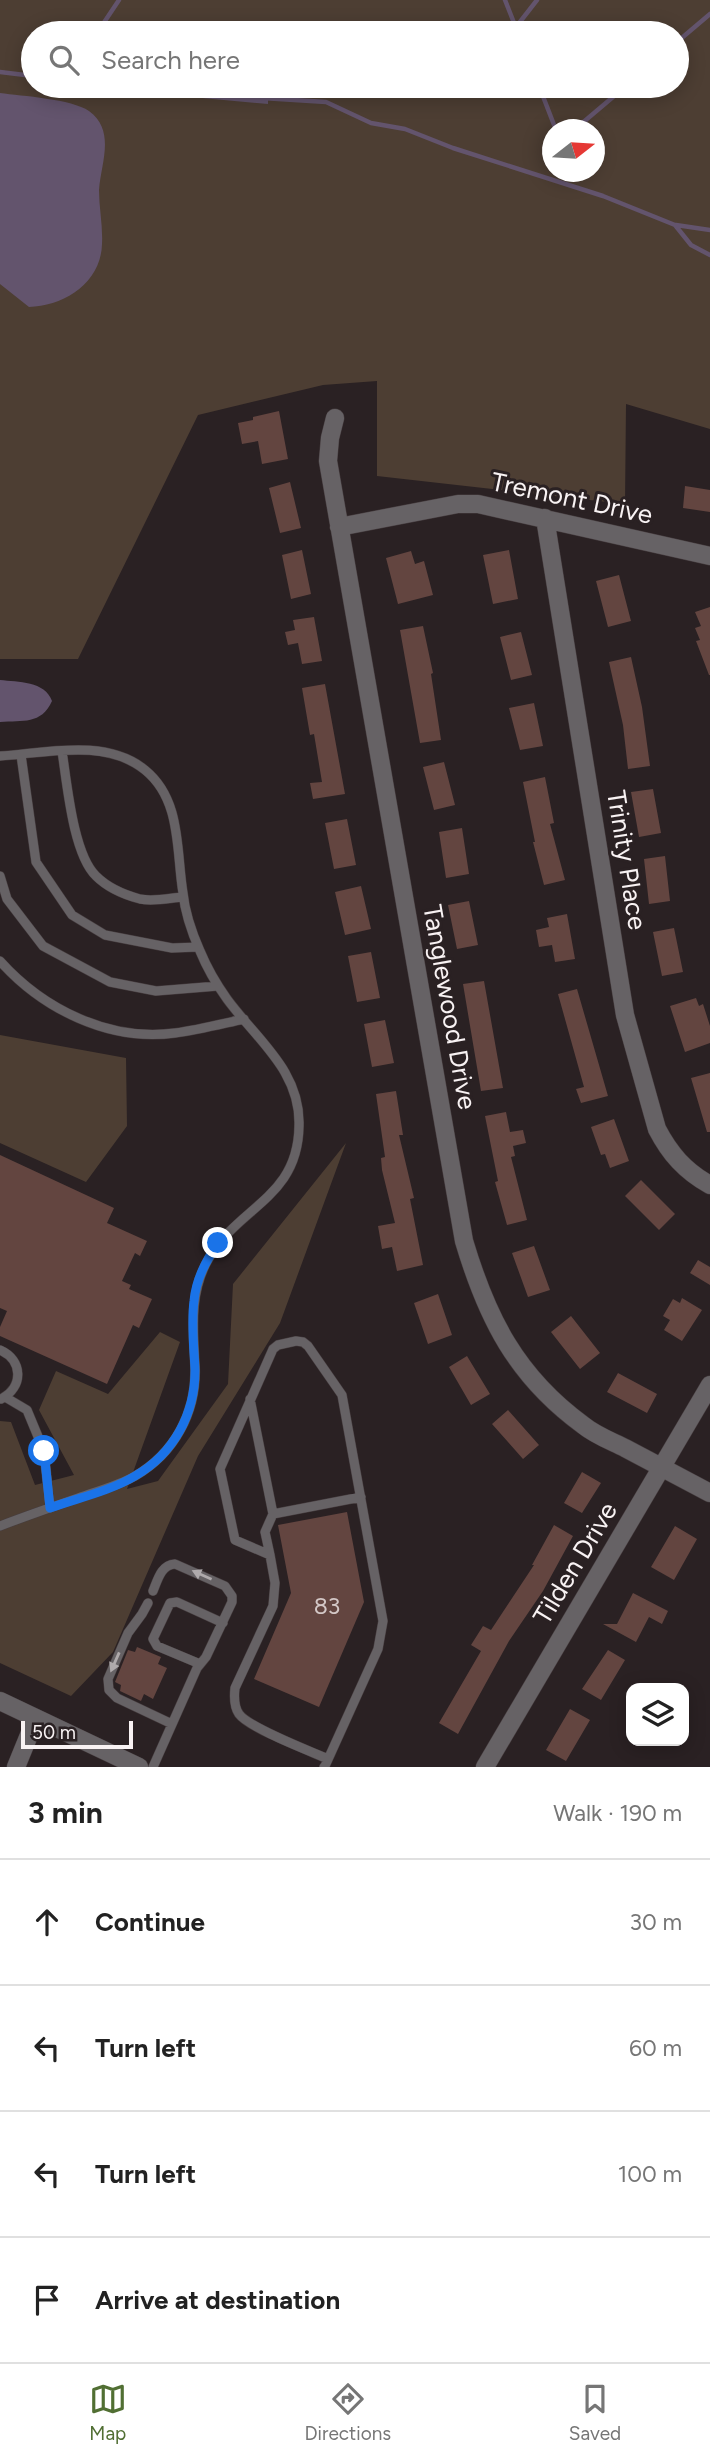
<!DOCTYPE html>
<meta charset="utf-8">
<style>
body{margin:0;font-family:Figtree,sans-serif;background:#f2f2f2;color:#222}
.controls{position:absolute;right:21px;bottom:21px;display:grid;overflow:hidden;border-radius:14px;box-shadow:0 4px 18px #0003}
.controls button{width:63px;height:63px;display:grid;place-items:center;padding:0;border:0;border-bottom:2px solid #e0e0e0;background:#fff;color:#222;font:35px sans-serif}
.compass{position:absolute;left:542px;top:119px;width:63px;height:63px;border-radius:50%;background:#fff;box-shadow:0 4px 18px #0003;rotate:73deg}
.scale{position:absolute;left:21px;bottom:18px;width:112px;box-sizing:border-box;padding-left:7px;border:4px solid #f8f2f3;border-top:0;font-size:19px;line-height:24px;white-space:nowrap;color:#f8f2f3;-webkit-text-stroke:5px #2a2123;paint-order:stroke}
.stop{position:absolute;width:21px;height:21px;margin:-16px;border:5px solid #1a73e8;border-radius:50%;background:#fff}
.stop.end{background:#1a73e8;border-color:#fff;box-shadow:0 2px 7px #0008}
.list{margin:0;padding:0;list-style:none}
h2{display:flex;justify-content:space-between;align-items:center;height:91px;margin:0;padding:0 28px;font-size:30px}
h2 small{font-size:23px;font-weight:400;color:#767676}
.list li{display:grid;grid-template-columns:46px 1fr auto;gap:21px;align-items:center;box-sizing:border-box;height:126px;padding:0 28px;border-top:2px solid #e0e0e0}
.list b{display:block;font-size:26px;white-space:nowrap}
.list em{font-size:23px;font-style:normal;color:#767676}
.icon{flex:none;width:38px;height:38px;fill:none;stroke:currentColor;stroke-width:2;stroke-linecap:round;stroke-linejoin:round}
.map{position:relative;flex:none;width:710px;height:1767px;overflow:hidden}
.search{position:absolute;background:#fff;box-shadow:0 4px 18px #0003;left:21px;right:21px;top:21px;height:77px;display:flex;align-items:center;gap:18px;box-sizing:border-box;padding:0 24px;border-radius:38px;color:#767676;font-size:26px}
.sheet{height:595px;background:#fff}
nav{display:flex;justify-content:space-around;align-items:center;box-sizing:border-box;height:98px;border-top:2px solid #e0e0e0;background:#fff;font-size:19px;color:#767676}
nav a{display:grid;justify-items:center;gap:4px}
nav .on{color:#516f33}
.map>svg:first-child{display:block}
.green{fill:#4d3e33;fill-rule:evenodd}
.water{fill:#63546d}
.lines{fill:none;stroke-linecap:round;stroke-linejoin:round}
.stream{stroke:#63546d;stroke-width:4.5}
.building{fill:#634540}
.service-casing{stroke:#473e40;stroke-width:10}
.minor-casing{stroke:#473e40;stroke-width:19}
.tertiary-casing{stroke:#473e40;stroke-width:19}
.service{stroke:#666265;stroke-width:9}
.minor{stroke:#666265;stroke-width:18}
.tertiary{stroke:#666265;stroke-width:18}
.oneway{fill:#afaaac}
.route{stroke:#1a73e8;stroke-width:9}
.labels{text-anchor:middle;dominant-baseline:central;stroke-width:6;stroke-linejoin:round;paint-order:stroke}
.number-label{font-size:23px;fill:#d3c7c6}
.street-label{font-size:26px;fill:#f8f2f3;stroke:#2a2123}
</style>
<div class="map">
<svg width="710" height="1767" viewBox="0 0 710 1767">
<rect width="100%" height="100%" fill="#2a2123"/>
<!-- green -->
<path class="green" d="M0,0H710V429L626,404L625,504L377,476V381L323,385L198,415L78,659H0ZM33,33H677V86H33ZM552,130H594V172H552Z
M0,1035L126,1058L127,1126L86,1182L0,1143Z
M346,1143L280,1323L198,1456L113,1652L71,1696L0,1663V1421L11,1422L35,1485L74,1475L39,1410L56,1371L108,1394L160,1332L180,1342L127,1489L158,1481L228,1384L233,1284Z"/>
<!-- water -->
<path class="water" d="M106,86H168L268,96V104L105,89Z
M0,93C22,96 72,99 89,111C116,131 101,163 99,190C99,208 103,226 102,244C101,283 64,306 29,307L0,284Z
M0,680C18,682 45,681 52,701C41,725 23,720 0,722Z"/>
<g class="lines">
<!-- stream -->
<path class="stream" d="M505,0L518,33
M516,27L537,0
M97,33L119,0
M677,42L710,14
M0,72L33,76
M539,86L556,130
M262,98L326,102L371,123L405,129L453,148L603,196L675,225L691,245L710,255
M574,130L626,86
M676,225L710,230"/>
</g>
<!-- building -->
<path class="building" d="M279,411L288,459L262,464L258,441L242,444L238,423L253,420V417Z
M290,482L301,528L280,533L269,488Z
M685,486L710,490V512L683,508Z
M302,550L311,594L291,599L282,555Z
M509,550L518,599L493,604L483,555Z
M411,551L415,564L424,561L433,595L398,604L386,558Z
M619,575L631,621L608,627L596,581Z
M710,607V675H709L696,641L700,640L695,628L701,626L695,612Z
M314,617L322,661L302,664L298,643L288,645L285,632L295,630L293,620Z
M423,626L433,673L431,674L441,740L420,743L400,630Z
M521,632L532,675L511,680L500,637Z
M631,657L642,707L650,766L628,769L623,725L609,662Z
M325,684L345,794L313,799L310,783L322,782L314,734L310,735L302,688Z
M534,703L543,746L520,750L509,708Z
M444,762L455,805L434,810L423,767Z
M545,777L554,823L550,824L565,880L544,885L533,842H535L523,782Z
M653,789L661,833L639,837L631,792Z
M347,819L356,865L334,869L325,823Z
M462,828L469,874L446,878L439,832Z
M665,856L670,901L649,904L644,859Z
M361,886L371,929L345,935L335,892Z
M469,901L478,945L457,949L448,905Z
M567,914L575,959L555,962L552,945L539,947L536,930L549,927L547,918Z
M674,928L683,972L662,976L653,932Z
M371,952L380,998L357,1002L348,956Z
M484,981L503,1088L481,1091L463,984Z
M577,989L608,1096L581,1103L576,1089L584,1087L558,994Z
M696,998L699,1006L703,1004L710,1026V1043L685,1052L670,1006Z
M385,1020L394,1063L372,1067L364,1024Z
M710,1073V1132H707L691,1078Z
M396,1091L403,1135H399L414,1198L410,1199L423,1265L397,1271L392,1247L382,1249L378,1226L395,1223L382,1170L381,1158L385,1157L376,1094Z
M506,1112L510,1132L523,1130L526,1143L513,1146L515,1156L511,1157L527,1220L507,1225L495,1182L498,1181L485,1116Z
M614,1119L629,1161L610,1168L605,1154L601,1155L591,1127Z
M0,1155L114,1208L107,1223L147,1241L140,1256L135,1253L122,1281L131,1285L129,1289L152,1299L139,1328L133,1325L107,1384L0,1336V1327L7,1311L0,1308Z
M641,1180L675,1214L659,1230L625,1196Z
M534,1246L550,1290L528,1297L512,1253Z
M698,1260L710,1267V1285L690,1273Z
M438,1294L452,1335L428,1344L414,1303Z
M682,1298L702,1310L682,1341L664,1330L670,1320L663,1316L673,1299L680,1303Z
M571,1316L600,1353L580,1369L551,1332Z
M467,1356L490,1394L471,1405L449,1367Z
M618,1373L657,1394L647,1413L607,1392Z
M508,1410L539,1445L523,1459L492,1424Z
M582,1472L601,1483L582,1513L564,1503Z
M347,1512L364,1602L319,1707L254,1679L291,1593L278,1525Z
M554,1525L573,1536L543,1591L509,1641L458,1734L439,1723L481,1651L471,1645L483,1626L491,1630L534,1565H532Z
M675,1526L697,1539L674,1580L651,1567Z
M633,1593L668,1611L662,1624L649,1617L636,1642L603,1624H617Z
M137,1647L161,1657L158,1664L167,1668L153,1699L144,1694L141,1701L120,1691L121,1685L115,1682L128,1650L135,1652Z
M608,1650L625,1660L601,1700L582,1689Z
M570,1709L590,1720L566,1761L546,1750Z"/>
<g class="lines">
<!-- service casing -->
<g class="service-casing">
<path id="service" d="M62,751C67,783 73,854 96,876C107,887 125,895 140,899C153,902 170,898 183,897
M21,755L36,862L72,915L105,935L172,948L198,947
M0,756C46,753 106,738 145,770C182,800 176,851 183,893C185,913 192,933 200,951C207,968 217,985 227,999C257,1040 301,1071 299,1126C298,1198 239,1206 209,1258C189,1291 193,1329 195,1366C197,1411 175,1453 135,1476C118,1486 97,1491 78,1498C52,1507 26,1516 0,1526
M0,876L7,899L43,946L110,982L156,991L218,986
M0,961C43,1009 109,1042 175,1033C198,1030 221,1024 244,1019
M0,1350C23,1360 24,1387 1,1399
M5,1397L27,1410L44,1451L50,1508
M250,1399L273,1514L265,1532L270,1555
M273,1514L361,1497
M148,1603L142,1614L128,1633L108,1679L109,1690L117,1698L172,1724
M200,1664L157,1646L153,1639L170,1603L177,1602L223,1623
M153,1767L197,1668L206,1657L232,1602V1596L225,1586L175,1564C161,1565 158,1579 153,1591
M324,1767L325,1766L378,1649L383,1621L342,1395L308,1346L303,1342L296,1341L278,1345L273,1349L220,1469L235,1540L270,1555L275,1583L273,1606L235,1688C234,1697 234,1707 239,1714C249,1728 310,1751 328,1759"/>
</g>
<!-- minor casing -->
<g class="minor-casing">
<path id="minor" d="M335,418L330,438L328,461L464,1241C487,1318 516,1376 583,1425C595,1435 611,1441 625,1448C653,1463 682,1478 710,1493
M545,518L625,1015L657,1129C670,1154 685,1171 710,1185
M339,527L458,504H478L710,556
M485,1767L710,1385"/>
</g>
<!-- tertiary casing -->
<g class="tertiary-casing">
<path id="tertiary" d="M0,1701L139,1767
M16,1767L36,1718"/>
</g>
<!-- service -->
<use href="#service" class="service"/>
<!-- minor -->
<use href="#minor" class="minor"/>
<!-- tertiary -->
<use href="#tertiary" class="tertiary"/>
</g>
<!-- one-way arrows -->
<defs><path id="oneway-solid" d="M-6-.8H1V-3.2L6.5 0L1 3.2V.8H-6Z" transform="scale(1.75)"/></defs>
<g class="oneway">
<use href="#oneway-solid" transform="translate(202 1575) rotate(-156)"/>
<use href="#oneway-solid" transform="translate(115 1662) rotate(114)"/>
</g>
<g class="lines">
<!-- route -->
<path class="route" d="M44,1451L50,1508C78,1498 110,1491 135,1476C173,1454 195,1415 195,1370C194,1347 191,1324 194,1301C196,1279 206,1261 218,1243"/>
</g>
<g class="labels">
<!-- number labels -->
<g class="number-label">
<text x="327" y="1606">83</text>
</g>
<!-- street labels -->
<g class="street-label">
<text transform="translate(572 498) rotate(12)">Tremont Drive</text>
<text transform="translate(627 860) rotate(81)">Trinity Place</text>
<text transform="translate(450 1007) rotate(80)">Tanglewood Drive</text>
<text transform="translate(575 1563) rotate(-59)">Tilden Drive</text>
</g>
</g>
</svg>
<div class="controls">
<button><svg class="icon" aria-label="layers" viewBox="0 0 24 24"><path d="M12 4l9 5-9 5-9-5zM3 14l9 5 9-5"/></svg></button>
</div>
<svg class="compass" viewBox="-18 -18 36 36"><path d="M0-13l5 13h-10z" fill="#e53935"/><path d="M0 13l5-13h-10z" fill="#767676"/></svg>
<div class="scale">50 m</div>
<div class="stop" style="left:44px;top:1451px"></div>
<div class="stop end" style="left:218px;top:1243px"></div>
<div class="search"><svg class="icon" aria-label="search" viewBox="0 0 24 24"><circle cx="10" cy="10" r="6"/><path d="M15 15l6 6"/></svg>Search here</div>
</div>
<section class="sheet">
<h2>3 min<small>Walk · 190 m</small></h2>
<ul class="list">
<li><svg class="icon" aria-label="ahead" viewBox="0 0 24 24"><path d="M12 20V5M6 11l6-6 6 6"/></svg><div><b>Continue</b></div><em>30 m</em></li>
<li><svg class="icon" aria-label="left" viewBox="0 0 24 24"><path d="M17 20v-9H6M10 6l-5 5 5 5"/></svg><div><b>Turn left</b></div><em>60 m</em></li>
<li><svg class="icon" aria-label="left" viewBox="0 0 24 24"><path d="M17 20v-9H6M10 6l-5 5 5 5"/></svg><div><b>Turn left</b></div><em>100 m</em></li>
<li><svg class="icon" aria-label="arrive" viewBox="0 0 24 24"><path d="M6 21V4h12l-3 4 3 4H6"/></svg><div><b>Arrive at destination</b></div></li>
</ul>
</section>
<nav>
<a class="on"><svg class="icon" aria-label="map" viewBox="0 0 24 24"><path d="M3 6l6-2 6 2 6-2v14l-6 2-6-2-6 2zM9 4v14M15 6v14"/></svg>Map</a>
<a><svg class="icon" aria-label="directions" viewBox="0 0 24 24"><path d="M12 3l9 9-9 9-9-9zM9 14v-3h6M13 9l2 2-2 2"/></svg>Directions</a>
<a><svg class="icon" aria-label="saved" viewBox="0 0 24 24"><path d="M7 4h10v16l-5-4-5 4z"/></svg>Saved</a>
</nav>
